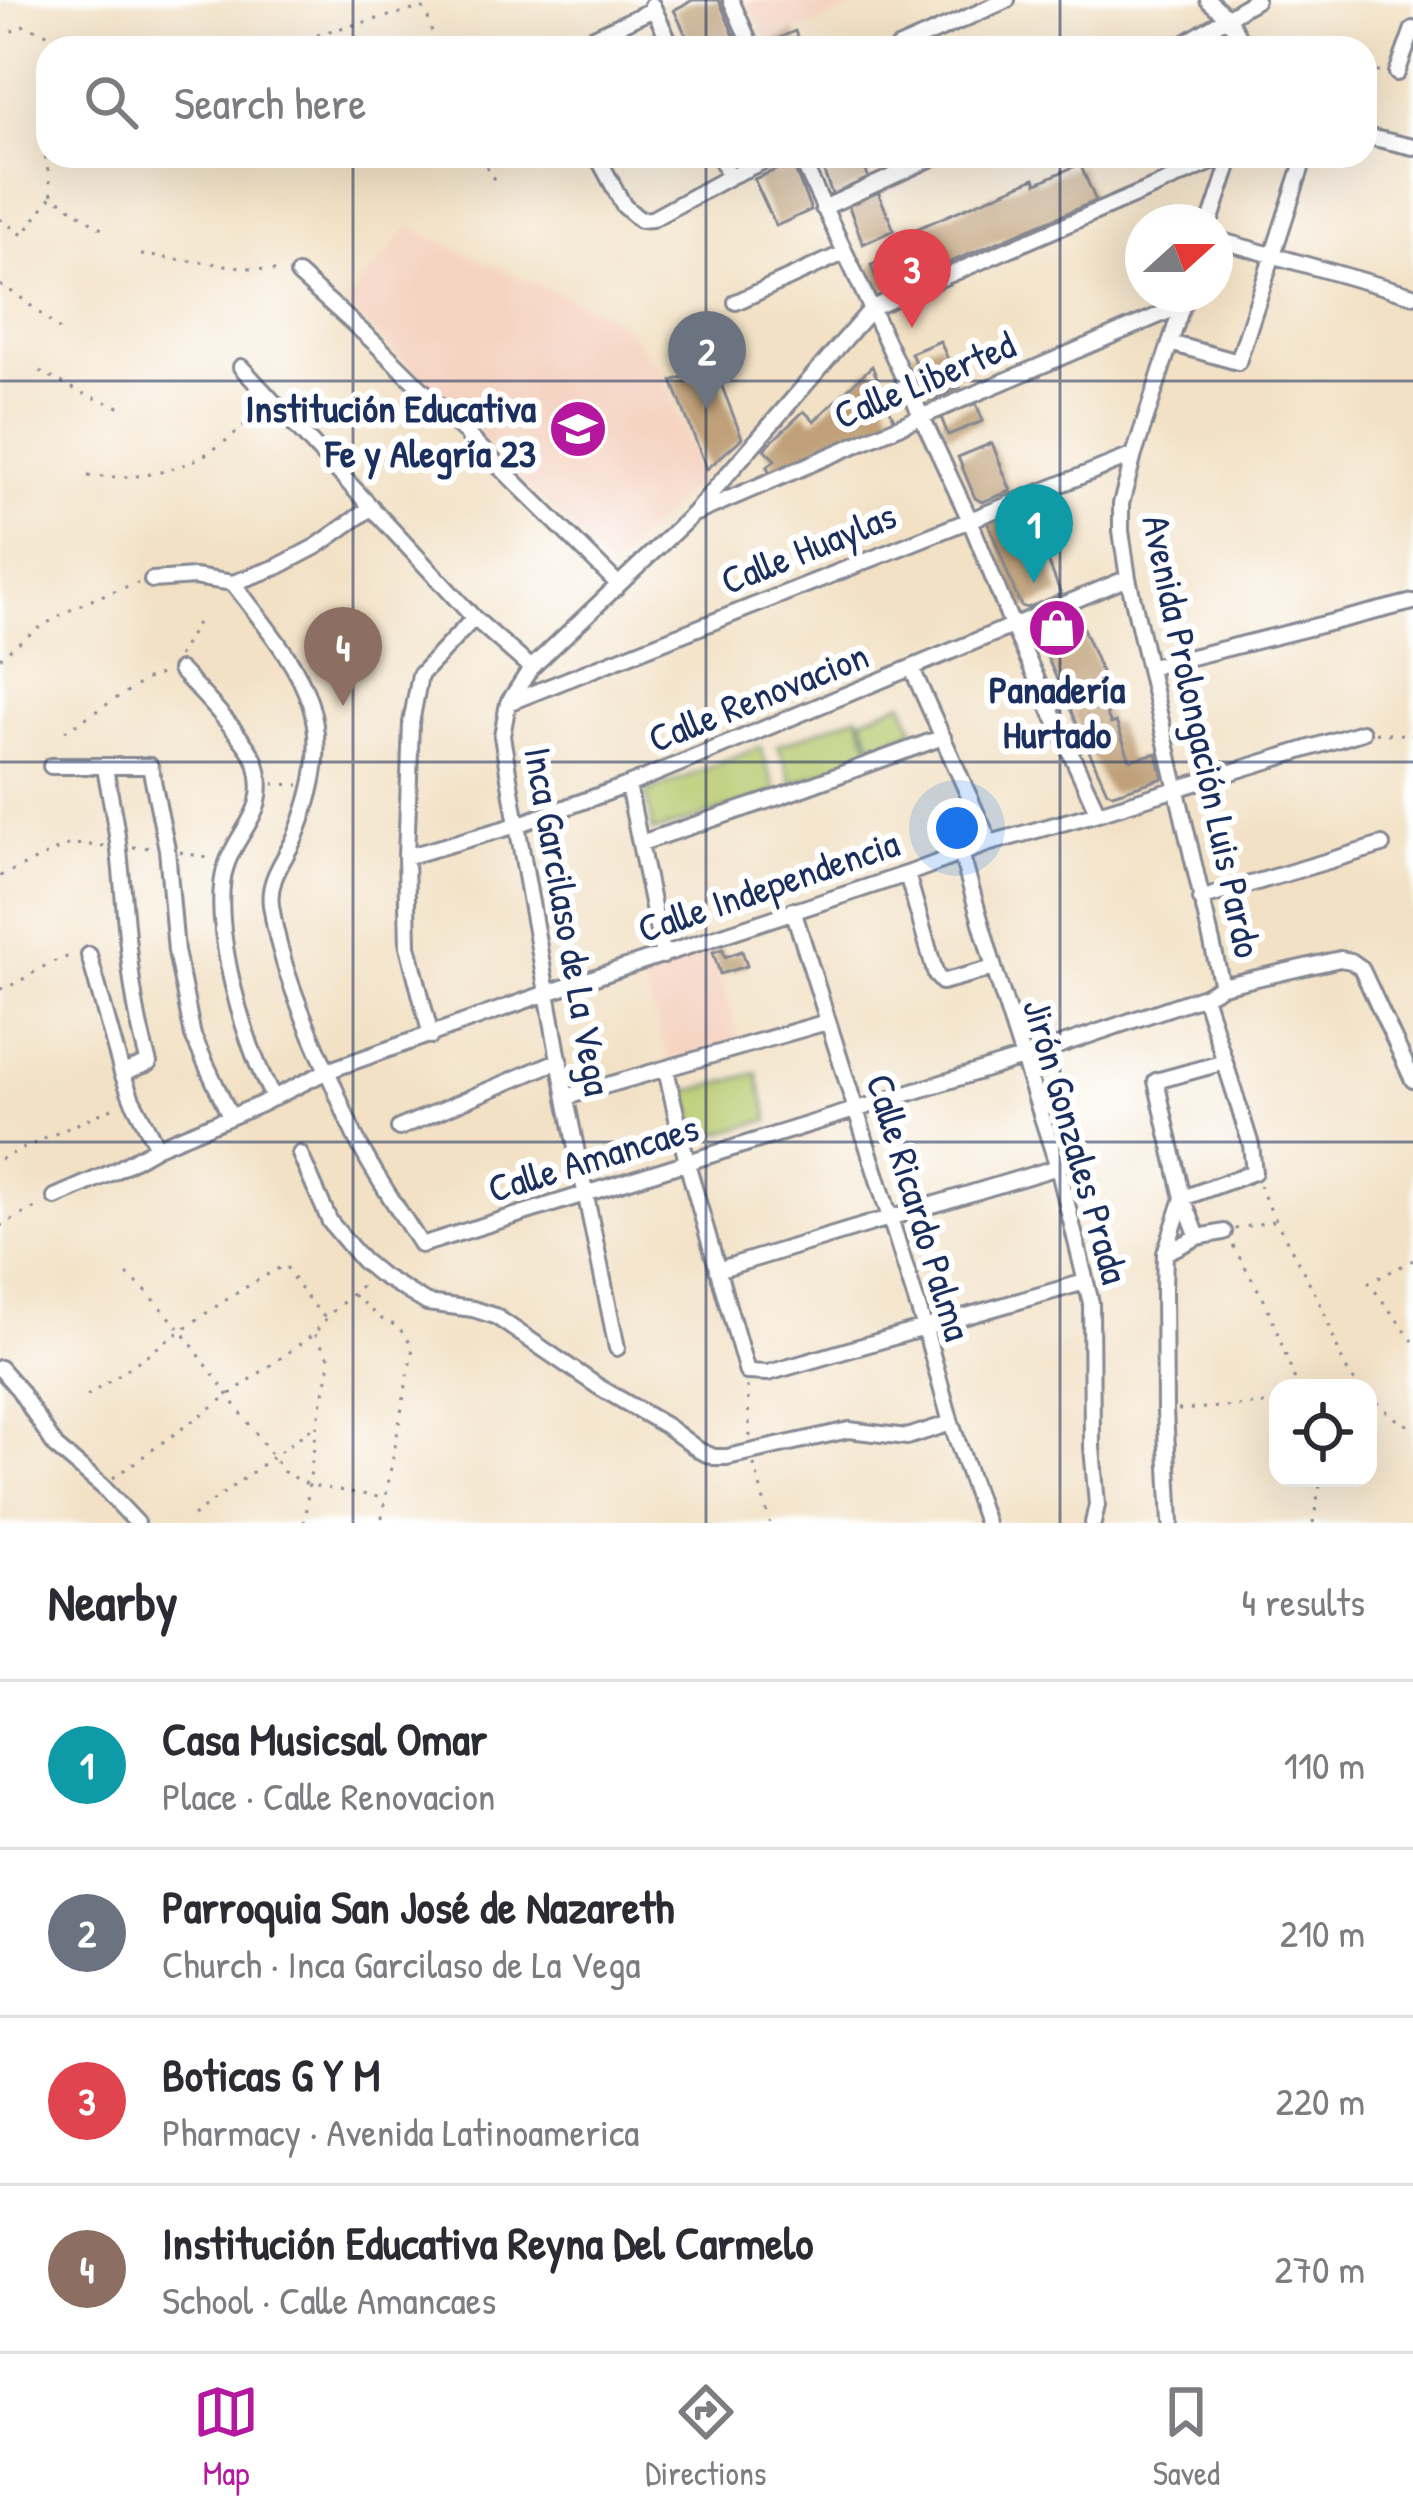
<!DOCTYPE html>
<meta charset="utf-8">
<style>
body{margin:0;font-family:"Patrick Hand",sans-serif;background:#f7f7f7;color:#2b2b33}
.controls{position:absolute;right:36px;bottom:36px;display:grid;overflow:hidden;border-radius:24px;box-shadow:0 12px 48px #0002}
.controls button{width:108px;height:108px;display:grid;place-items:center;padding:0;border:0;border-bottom:3px solid #e1e1e2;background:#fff;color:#2b2b33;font:60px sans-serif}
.compass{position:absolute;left:1125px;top:204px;width:108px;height:108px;border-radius:50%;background:#fff;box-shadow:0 12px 48px #0002;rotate:69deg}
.you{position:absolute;left:957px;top:828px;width:42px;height:42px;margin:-30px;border:9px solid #fff;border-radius:50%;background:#1a73e8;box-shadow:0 0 0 18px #1a73e833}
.badge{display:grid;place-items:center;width:78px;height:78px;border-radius:50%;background:#b5179e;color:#fff;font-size:39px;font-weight:700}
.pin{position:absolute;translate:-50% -99px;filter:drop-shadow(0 3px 6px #0008)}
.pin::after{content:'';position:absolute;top:63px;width:42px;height:36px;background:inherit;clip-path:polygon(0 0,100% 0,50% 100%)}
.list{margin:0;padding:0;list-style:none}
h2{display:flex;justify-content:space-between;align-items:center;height:156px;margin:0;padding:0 48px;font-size:51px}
h2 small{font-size:39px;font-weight:400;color:#7c7c81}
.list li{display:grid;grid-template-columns:78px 1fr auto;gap:36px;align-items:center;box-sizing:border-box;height:168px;padding:0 48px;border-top:3px solid #e1e1e2}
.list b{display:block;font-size:45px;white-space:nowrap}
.list p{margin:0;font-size:39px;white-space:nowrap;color:#7c7c81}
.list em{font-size:39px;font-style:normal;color:#7c7c81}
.icon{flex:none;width:66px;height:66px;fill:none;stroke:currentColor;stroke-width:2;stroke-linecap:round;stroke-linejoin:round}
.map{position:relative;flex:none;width:1413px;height:1523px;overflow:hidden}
.search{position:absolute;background:#fff;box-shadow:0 12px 48px #0002;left:36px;right:36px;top:36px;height:132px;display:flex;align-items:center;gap:30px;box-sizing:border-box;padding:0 42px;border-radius:36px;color:#7c7c81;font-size:45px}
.sheet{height:828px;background:#fff}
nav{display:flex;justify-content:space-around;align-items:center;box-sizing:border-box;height:168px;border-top:3px solid #e1e1e2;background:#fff;font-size:33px;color:#7c7c81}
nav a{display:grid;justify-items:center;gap:6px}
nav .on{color:#b5179e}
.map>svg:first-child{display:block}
.built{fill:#f5d3c1}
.green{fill:#b6c86b;stroke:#687c64;stroke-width:3}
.building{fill:#bfa079}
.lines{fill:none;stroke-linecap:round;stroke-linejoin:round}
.street-casing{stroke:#868892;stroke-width:20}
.path{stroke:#868892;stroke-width:3;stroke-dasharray:3 9;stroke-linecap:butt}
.street{stroke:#fff;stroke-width:14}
.grid{fill:none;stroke:#1b2f5e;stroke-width:3;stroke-opacity:0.55}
.labels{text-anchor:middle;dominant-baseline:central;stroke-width:12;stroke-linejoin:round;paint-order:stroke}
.street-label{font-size:39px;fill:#1b2f5e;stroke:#fff}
.poi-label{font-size:39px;font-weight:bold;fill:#1b2f5e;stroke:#fff;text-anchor:end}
</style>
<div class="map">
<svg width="1413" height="1523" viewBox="0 0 1413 1523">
<rect width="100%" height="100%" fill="#fff"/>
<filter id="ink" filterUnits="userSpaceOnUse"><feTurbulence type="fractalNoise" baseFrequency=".00833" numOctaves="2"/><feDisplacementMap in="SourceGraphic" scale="24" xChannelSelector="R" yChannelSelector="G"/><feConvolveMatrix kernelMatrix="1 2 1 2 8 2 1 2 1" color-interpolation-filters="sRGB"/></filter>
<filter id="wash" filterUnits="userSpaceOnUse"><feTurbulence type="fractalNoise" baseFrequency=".004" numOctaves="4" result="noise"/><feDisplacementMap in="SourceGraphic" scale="48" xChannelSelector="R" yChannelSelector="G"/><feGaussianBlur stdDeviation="2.7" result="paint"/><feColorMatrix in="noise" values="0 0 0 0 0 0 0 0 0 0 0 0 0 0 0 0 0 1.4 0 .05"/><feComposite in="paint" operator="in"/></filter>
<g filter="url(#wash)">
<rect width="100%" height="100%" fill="#f2e1c5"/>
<!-- built -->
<path class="built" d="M756,0H871L768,43L748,3Z
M410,226L460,251L615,318L671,379L665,383L703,477L610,569L345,303Z
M711,952L740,1039L670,1063L641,976Z"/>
<!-- green -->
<path class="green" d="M903,702L914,730L873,746L862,718Z
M858,715L872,752L793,784L778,746Z
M760,747L777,793L653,832L646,793Z
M757,1073L769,1120L699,1139L686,1092Z"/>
<g id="blocks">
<!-- building -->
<path class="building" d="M693,0H719L734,36L737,33L743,48H692L674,10Z
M795,31L801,48H770L768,43Z
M818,156H850L852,163L862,158L869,180L833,197Z
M792,163L811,210L776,226L754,179Z
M1080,164L1096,201L881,291L871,265L893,256L898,269L921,260L909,232L1035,178L1037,183Z
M878,192L894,230L863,244L848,204Z
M940,341L960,387L934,399L929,396L911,353Z
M714,366L742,438L707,469L672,381Z
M872,366L879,383L872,387L876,397L883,394L895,421L771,475L767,467L775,460L764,449L804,411L814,421Z
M976,403L983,421L948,435L941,417Z
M992,443L1011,491L982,502L975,498L958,457Z
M1026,505L1061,594L1027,608L1021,606L1017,597L987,520Z
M1076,611L1108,689L1098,693L1111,724L1116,722L1130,760L1157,753L1163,778L1113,794L1107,791L1035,630Z
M723,949L725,957L742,951L747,966L720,974L713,952Z"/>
</g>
</g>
<g filter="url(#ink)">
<use href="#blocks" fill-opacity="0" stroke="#868892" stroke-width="3"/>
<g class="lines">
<!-- street casing -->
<g class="street-casing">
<path id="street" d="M731,0L752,48
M1208,0L1228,18L1245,48
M652,5L672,48
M570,48L654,9
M898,48L1007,0
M1177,48L1256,0
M1298,48H1301
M1397,73L1413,29
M1365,136L1413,147
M597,156L624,206L640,220L652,219L729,177L775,156
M720,156L729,177
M800,156L969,518L1012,625L1098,813
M823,208L937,156
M1210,222L1232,156
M1215,239L1413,295
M298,274L376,344L618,584
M1186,294L1134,455L1121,504V531L1128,578L1222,986
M736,302L844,253
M1170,343L1238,362L1305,156
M241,367L474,618L531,668
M696,513L1183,305
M152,580L194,577L233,583L277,567L317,546L372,507
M233,583C300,671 343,714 298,830C289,856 267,876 271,905C279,963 303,1017 326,1069C338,1093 346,1120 359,1144C377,1179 400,1211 421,1245L1022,1058L1204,996L1222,986L1340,959L1351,961L1361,968L1413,1080
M1151,667L1413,602
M912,669L990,843
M180,670C197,688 250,743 256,763C271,812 238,828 226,866C208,919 245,1050 274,1098
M508,703L1134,455
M51,766H150L167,849L176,951L193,1036L230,1116
M105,768C110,795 116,823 119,851C127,922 128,994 149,1063L122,1073
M628,785L663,956
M641,843L784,795L943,737
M961,853L994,968L1058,1167L1091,1303L1092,1447L1097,1505L1093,1523
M406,857L517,825L628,785L1128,578
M907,874L936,975L942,982L994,968
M1200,899L1382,845
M793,910L925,1329L951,1423L986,1523
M89,955L122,1073L132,1099L157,1147
M431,1036L408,946L406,857L411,723L420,675L474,618
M666,1069L687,1163L747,1372L768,1373L1085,1282
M566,1097L827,1022
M399,1128L560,1060
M300,1154L330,1222L362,1260L379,1274L427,1303L473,1309L495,1316L599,1387L668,1427L700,1451L714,1457H727L849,1430L907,1437L951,1423
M55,1197L115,1171L157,1147L259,1105L327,1071L547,993L907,874L990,843L1098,813L1362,732
M1198,1237L1183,1198L1156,1081L1225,1062
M1165,1253L1198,1237L1224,1232
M717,1270L1058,1167
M617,1348L567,1104L517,825L502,736L508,703L531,668L693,514L872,308L1226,156
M0,1368L19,1390L56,1447L102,1486L137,1523
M1171,1523L1165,1411L1164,1290L1165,1253L1183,1198L1254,1172L1251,1145L1204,996"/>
</g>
<!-- path -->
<path class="path" d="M0,34H6L25,25L82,48
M317,34L421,8L426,11L436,48
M1365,72H1381
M48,145L45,154L52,195L106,232
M100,156L123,168
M480,156L498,186
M0,219L23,235L52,196
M141,255L284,272
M0,285L19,296L60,330
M40,371L82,393L122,408
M88,476C162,482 211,463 261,408
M178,657L198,621
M0,658C39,623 88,598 138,583
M65,731L147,679L167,672
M1375,733L1413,735
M273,784L299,785
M133,847L153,848
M180,852L212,859
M0,876L70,844L105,846
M0,989C27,982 45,959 74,956
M0,1159L119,1105
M1259,1185C1278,1229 1304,1269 1324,1312C1336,1338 1339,1368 1361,1388
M0,1226L41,1205
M1235,1229L1273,1221
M1233,1246L1267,1305L1298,1388
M1413,1260L1369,1283L1413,1341
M127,1274L150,1295L181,1330L284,1472L309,1485L384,1498
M353,1295C368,1306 380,1323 397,1325L413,1347L381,1523
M747,1386L750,1437
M1368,1394L1393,1417L1413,1428
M87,1396C154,1353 214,1302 285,1265L302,1292L325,1318
M1178,1410L1278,1403
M754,1464L770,1523
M113,1478L314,1334L330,1314L365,1282
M193,1516L317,1424
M304,1523L317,1424L329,1370V1357L314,1334
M1313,1523L1321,1478"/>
<!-- street -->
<use href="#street" class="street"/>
</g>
</g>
<!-- grid -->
<path class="grid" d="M353,0V48M706,0V48M1060,0V48M353,156V1523M706,156V1523M1060,156V1523M0,381H1413M0,762H1413M0,1142H1413"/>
<!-- icons -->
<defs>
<g id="school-disc" transform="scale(3)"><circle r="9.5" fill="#b5179e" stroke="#fff"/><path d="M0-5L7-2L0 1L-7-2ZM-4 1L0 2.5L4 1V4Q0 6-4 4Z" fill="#fff"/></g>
<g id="shop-disc" transform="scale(3)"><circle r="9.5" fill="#b5179e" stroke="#fff"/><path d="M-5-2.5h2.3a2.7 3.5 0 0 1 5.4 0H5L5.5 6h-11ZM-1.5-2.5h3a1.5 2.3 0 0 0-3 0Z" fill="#fff"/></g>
</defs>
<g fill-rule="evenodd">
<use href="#school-disc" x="578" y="429"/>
<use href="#shop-disc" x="1057" y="628"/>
</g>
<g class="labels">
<!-- street labels -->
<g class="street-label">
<text transform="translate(924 379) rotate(-23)">Calle Liberted</text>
<text transform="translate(808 547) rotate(-22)">Calle Huaylas</text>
<text transform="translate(758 696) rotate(-22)">Calle Renovacion</text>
<text transform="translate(1203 736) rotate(78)">Avenida Prolongación Luis Pardo</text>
<text transform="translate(768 885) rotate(-19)">Calle Independencia</text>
<text transform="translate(569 921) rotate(80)">Inca Garcilaso de La Vega</text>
<text transform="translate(1077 1141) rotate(74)">Jirón Gonzales Prada</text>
<text transform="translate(593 1157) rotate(-17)">Calle Amancaes</text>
<text transform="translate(920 1207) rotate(73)">Calle Ricardo Palma</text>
</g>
<!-- poi labels -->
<g class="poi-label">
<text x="536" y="407">Institución Educativa<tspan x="536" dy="45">Fe y Alegría 23</tspan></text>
<text x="1057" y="688" text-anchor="middle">Panadería<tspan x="1057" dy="45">Hurtado</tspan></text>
</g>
</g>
</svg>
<div class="controls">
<button><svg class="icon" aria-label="locate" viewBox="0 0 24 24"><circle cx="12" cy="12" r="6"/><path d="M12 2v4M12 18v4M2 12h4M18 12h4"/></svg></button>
</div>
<svg class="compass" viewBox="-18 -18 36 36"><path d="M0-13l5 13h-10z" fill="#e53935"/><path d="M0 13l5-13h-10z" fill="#7c7c81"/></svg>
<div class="you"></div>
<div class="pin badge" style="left:1034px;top:583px;background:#0f9aa8">1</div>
<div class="pin badge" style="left:707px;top:410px;background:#6b7280">2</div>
<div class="pin badge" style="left:912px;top:328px;background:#e0444e">3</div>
<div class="pin badge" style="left:343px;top:706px;background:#8d6e63">4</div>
<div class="search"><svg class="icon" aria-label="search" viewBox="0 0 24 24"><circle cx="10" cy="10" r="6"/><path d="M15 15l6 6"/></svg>Search here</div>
</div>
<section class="sheet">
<h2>Nearby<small>4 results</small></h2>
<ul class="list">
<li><span class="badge" style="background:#0f9aa8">1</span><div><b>Casa Musicsal Omar</b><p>Place · Calle Renovacion</p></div><em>110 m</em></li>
<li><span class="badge" style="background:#6b7280">2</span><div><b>Parroquia San José de Nazareth</b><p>Church · Inca Garcilaso de La Vega</p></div><em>210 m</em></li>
<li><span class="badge" style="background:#e0444e">3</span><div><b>Boticas G Y M</b><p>Pharmacy · Avenida Latinoamerica</p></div><em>220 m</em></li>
<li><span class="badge" style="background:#8d6e63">4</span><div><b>Institución Educativa Reyna Del Carmelo</b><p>School · Calle Amancaes</p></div><em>270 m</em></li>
</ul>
</section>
<nav>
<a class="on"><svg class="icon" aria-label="map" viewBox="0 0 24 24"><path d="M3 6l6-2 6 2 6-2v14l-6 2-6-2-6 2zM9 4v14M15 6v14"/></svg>Map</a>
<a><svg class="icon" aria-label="directions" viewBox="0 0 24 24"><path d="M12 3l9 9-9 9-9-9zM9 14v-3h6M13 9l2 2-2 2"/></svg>Directions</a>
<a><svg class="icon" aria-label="saved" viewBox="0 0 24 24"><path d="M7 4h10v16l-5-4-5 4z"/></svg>Saved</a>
</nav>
